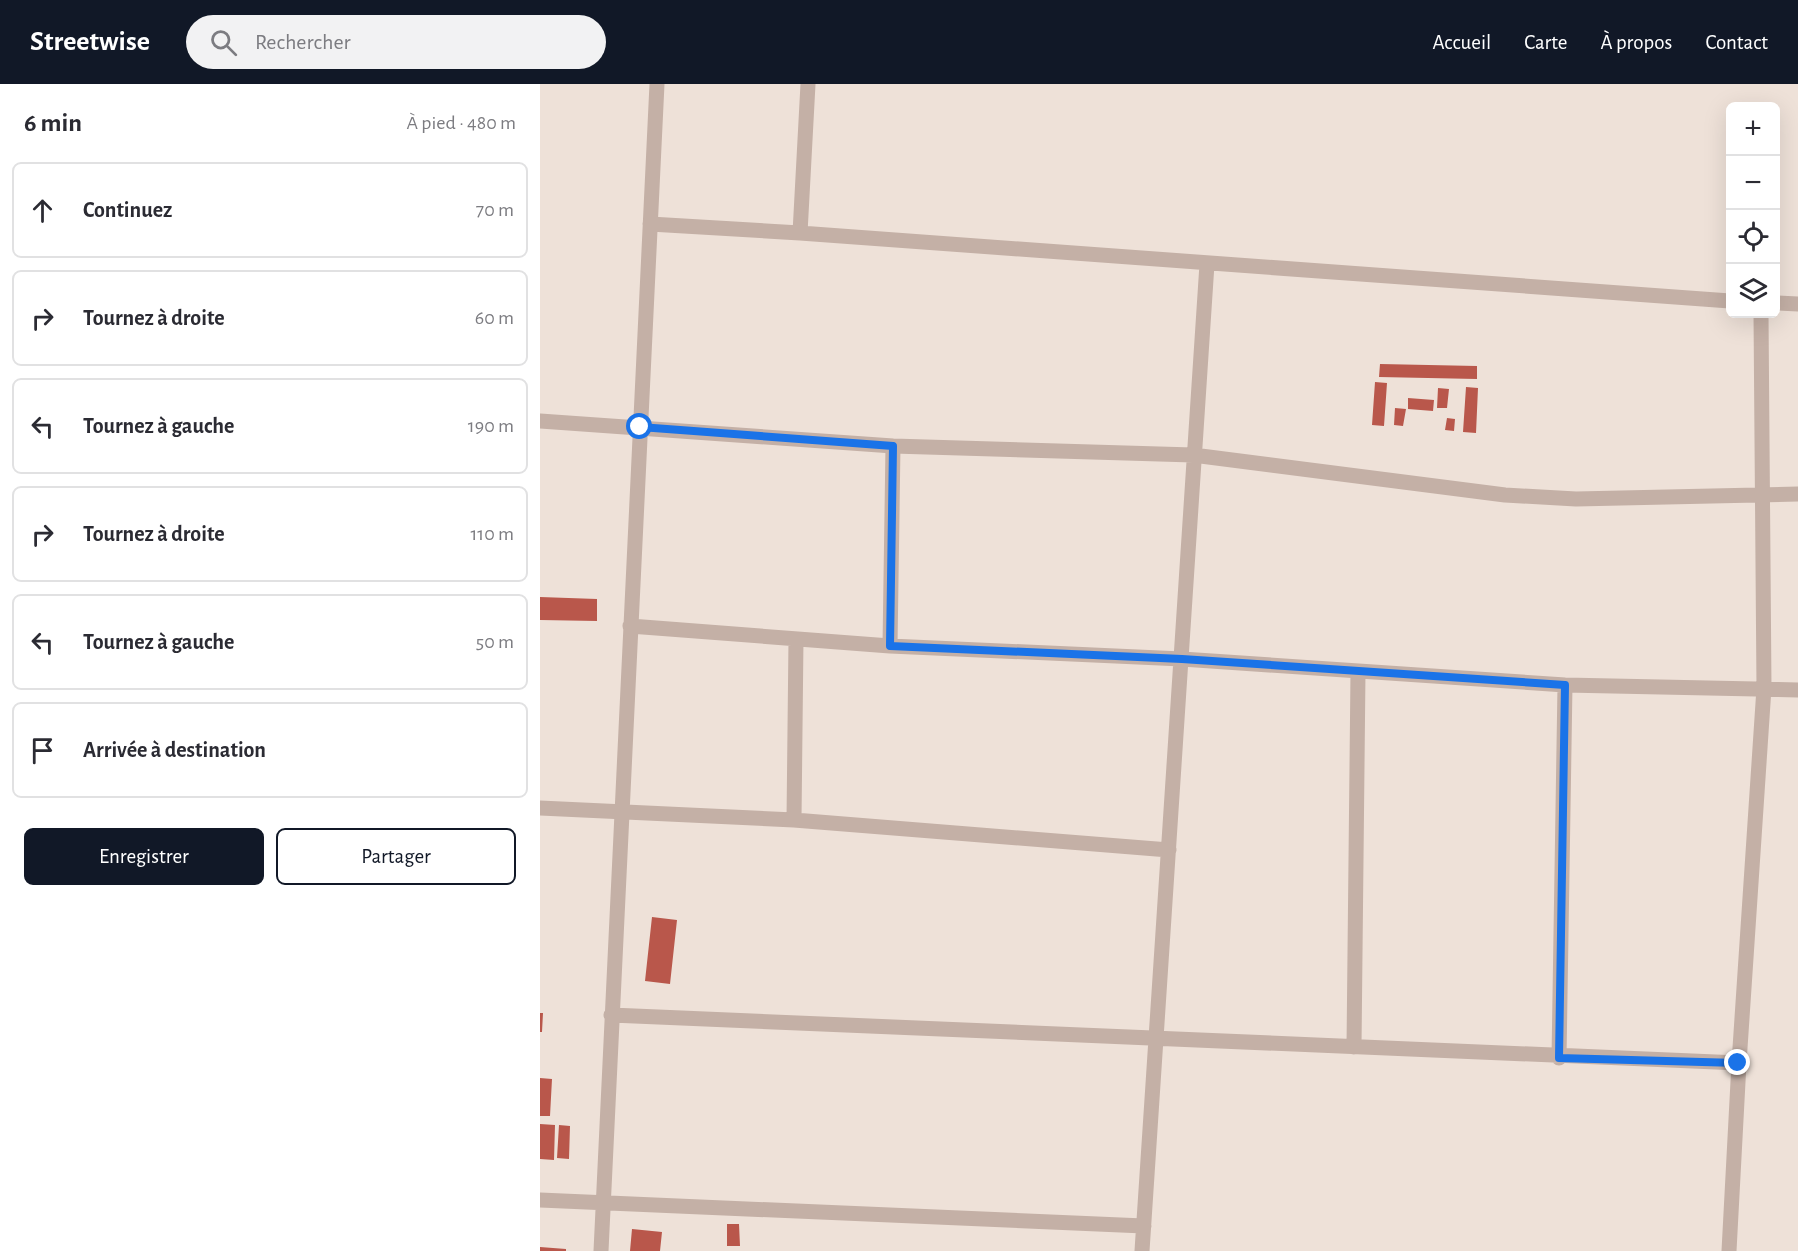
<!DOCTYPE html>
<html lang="fr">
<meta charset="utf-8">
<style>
body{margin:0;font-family:"Alegreya Sans",sans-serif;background:#f2f2f3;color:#2b2b33}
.controls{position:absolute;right:18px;top:18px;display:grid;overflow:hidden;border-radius:9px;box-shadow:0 6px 24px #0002}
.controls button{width:54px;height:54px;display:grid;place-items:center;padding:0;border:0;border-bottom:2px solid #e1e1e2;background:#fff;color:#2b2b33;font:30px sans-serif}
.stop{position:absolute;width:18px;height:18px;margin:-14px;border:4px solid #1a73e8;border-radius:50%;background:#fff}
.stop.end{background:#1a73e8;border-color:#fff;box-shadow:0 2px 6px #0008}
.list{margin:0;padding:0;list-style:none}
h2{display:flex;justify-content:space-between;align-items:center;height:78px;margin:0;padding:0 24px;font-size:26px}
h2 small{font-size:20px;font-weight:400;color:#7c7c81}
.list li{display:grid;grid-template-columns:39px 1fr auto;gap:18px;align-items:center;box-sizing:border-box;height:96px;margin:0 12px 12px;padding:0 12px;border:2px solid #e1e1e2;border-radius:9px}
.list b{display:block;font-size:22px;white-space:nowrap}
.list em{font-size:20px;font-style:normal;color:#7c7c81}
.actions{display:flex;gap:12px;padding:18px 24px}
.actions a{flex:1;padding:14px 0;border:2px solid #111827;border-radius:9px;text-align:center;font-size:21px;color:#111827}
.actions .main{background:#111827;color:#fff}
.icon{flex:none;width:33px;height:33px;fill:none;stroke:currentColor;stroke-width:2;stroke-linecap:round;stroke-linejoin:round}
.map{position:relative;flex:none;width:1258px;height:1167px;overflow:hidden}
header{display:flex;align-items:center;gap:36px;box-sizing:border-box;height:84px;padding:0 30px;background:#111827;color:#fff}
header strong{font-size:28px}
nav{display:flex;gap:33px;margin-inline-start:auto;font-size:21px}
.search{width:420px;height:54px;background:#f2f2f3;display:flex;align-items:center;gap:15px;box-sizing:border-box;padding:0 21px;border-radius:33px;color:#7c7c81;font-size:22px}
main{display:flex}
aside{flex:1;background:#fff}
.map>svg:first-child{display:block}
.building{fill:#b9574b}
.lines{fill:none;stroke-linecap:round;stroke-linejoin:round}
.minor{stroke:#c4b0a6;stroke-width:15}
.route{stroke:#1a73e8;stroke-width:8}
</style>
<header>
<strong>Streetwise</strong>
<div class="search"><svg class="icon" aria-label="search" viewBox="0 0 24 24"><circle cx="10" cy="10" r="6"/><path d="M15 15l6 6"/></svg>Rechercher</div>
<nav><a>Accueil</a><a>Carte</a><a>À propos</a><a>Contact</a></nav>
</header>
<main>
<aside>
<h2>6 min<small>À pied · 480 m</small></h2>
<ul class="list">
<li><svg class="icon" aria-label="ahead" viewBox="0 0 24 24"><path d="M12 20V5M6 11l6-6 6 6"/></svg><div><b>Continuez</b></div><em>70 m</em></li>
<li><svg class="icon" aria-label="right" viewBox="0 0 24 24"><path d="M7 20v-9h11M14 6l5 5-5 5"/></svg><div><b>Tournez à droite</b></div><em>60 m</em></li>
<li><svg class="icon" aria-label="left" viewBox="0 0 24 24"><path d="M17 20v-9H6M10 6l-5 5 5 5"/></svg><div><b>Tournez à gauche</b></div><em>190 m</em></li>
<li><svg class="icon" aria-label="right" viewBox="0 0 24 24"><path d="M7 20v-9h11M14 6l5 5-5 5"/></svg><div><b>Tournez à droite</b></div><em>110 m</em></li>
<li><svg class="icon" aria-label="left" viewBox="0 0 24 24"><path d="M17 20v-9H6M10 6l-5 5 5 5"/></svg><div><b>Tournez à gauche</b></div><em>50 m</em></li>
<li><svg class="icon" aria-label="arrive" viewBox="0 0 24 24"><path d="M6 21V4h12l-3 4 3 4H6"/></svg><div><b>Arrivée à destination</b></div></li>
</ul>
<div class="actions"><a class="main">Enregistrer</a><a>Partager</a></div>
</aside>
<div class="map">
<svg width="1258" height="1167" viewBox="0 0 1258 1167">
<rect width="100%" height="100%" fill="#eee1d8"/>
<!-- building -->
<path class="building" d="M840,280L937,282V295L839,293Z
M835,298L847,299L844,342L832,341Z
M926,303L938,304L936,349L923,348Z
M898,304L909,305L907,324H897Z
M868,314L894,316L893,327L868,325Z
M855,324L866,325L863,342L854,341Z
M907,334L915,335L914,347L905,346Z
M0,513L57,515V537L0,536Z
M112,833L137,836L130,900L105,897Z
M0,929H3L2,948H0Z
M0,994L12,995L10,1032H0Z
M0,1040L15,1041L14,1076L0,1075Z
M19,1041L30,1042L29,1075L17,1074Z
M187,1140H199L200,1162H187Z
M92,1145L122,1148L120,1167H90Z
M0,1163L26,1165V1167H0Z"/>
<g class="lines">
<!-- minor -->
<path class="minor" d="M110,140L260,149L1190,217
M260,149L268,0
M1236,219L1258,220
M0,337L353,362L653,371L965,411L1036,415L1258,410
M90,542L350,562L642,575L1025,601L1258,606
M350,562L353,362
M0,724L254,736L629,766
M254,736L256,555
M71,931L1199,979
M814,963L818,588
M1019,974L1025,601
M0,1116L604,1142
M61,1167L117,0
M602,1167L667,180
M1189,1167L1199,979L1224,604L1221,230"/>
</g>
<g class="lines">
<!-- route -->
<path class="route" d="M100,343L353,362L350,562L642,575L1025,601L1019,974L1198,979"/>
</g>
</svg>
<div class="controls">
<button>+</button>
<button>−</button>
<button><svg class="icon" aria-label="locate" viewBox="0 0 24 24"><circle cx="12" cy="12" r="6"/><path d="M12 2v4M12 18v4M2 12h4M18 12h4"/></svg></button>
<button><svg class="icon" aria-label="layers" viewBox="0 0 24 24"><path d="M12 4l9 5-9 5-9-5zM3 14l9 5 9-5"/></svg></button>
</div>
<div class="stop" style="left:100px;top:343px"></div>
<div class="stop end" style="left:1198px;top:979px"></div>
</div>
</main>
